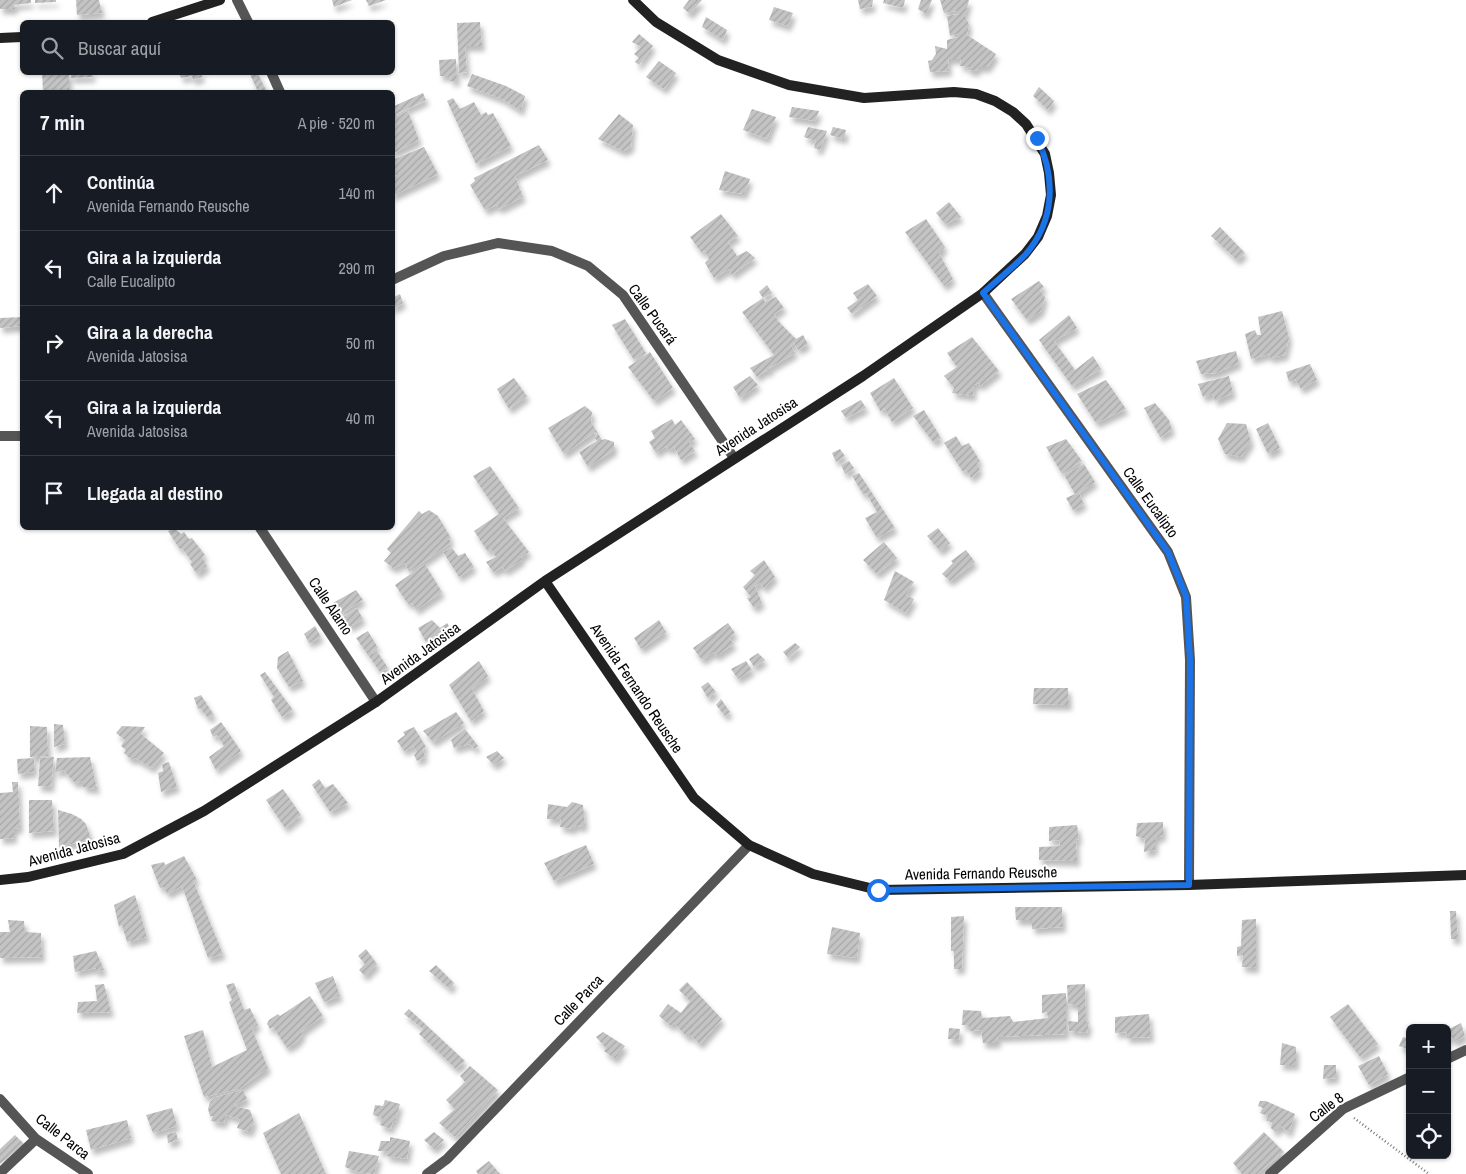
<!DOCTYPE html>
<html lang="es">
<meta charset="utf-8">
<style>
body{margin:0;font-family:"Archivo Narrow",sans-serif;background:#20242c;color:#f1f3f6}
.controls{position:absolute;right:15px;bottom:15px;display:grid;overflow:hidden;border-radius:8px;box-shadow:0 1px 4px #0004}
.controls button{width:45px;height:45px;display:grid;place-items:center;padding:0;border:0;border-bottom:1px solid #363941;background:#171b24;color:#f1f3f6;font:25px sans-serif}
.stop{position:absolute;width:15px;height:15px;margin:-11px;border:4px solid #1a73e8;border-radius:50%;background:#fff}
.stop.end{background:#1a73e8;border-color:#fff;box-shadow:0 1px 5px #0008}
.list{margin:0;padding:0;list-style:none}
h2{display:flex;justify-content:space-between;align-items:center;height:65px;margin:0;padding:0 20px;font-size:21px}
h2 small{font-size:16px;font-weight:400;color:#9ea1a6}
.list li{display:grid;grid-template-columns:32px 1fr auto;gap:15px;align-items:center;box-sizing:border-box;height:75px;padding:0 20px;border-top:1px solid #363941}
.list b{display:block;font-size:19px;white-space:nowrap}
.list p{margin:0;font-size:16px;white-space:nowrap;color:#9ea1a6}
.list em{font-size:16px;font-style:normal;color:#9ea1a6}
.icon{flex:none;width:28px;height:28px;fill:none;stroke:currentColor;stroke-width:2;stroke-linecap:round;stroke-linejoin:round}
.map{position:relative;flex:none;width:1466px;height:1174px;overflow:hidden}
.search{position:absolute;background:#171b24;box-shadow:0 1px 4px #0004;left:20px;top:20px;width:375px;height:55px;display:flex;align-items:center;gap:12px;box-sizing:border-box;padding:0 18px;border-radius:8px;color:#9ea1a6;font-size:19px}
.panel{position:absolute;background:#171b24;box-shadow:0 1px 4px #0004;left:20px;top:90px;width:375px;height:440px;border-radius:8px}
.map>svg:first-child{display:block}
.building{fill:url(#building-hatch);filter:url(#shadow)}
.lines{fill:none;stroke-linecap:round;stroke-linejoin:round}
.path{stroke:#777;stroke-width:2.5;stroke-dasharray:1 2.5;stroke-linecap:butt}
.street{stroke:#555;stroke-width:10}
.secondary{stroke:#222;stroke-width:10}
.route{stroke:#1a73e8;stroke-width:6}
.labels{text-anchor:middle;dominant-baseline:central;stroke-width:4;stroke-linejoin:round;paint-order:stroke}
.street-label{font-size:15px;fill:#000;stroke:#fff}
</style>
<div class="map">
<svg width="1466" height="1174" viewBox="0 0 1466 1174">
<defs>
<pattern id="building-hatch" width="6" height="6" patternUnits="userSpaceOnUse" patternTransform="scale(1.25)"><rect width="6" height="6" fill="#c4c4c4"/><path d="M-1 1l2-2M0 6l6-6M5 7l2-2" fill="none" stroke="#a7a7a7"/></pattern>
<filter id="shadow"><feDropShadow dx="3" dy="5.5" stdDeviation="2.5" flood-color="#0004"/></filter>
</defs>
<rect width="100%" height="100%" fill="#fff"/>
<!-- building -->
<path class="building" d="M0,0H31V3L14,5L15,9H0Z
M35,0H56V2L35,3Z
M76,0H99L102,13L77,15Z
M332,0H352L334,7Z
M366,0H386L369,6Z
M689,0H702L690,14L683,8Z
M858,0H873L872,7L860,9Z
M884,0H905L903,8L883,3Z
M921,0H932L926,14L918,9Z
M940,0H969L966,12L964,13L969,25L967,35L996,54L988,67H978L977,71L967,70L969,67L960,66L961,59H948L949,71L930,72L928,61L932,60L936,54L935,46L947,49V40L958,37V34L950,36L947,16L959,14L956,11L944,13Z
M774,7L793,13L788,26L769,20Z
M706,17L727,30L723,40L702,27Z
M480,22L482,46H465L467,72L459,73L457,23Z
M639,34L653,46L639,65L635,62L639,58L634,54L641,47L632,42Z
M456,59L457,81H450L451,76H440L439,60Z
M659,61L676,73L664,89L646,77Z
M42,72H69V92H43Z
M71,72H92L93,77L71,78Z
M179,72H201L202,77L193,80L192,76L181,78Z
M249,72H257L267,92H258Z
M472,74L506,86L525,96L521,111L502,99L467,86Z
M1039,87L1054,101L1048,110L1033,96Z
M423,93L426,100L396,114L397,116L408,111L419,140L392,154V107Z
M453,98L460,109L474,102L481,115L486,112L488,115L493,113L511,146L476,164L447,101Z
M792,107L819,111L815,121L789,117Z
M752,109L776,117L767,139L743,130Z
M619,114L633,125L631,147L623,151L598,139Z
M808,127L827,131L820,150L814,148L816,141L804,137Z
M833,127L846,130L844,139L830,135Z
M539,145L548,160L515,176L523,197L499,209L497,205L485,210L470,185L475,181L474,178Z
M424,147L438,174L392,196V178L396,176L392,169V160Z
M725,171L750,179L744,194L719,190Z
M949,202L961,217L945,224L936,213Z
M721,214L738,236L728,242L737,256L747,251L755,258L732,275L729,269L714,278L705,263L709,259L705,251L701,252L690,237Z
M926,219L945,247L939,253L953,279L944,286L905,232Z
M1220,227L1245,253L1237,260L1211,236Z
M1039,281L1044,287L1040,291L1045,297L1041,311L1027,320L1011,299Z
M868,284L877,296L852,314L847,308L858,300L853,293Z
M767,285L772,293L763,298L759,292Z
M400,294L403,303L392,309V298Z
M776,297L784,308L774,314L779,322L796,339L803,335L808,344L798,350L794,343L791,345L795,353L769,368L771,370L767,372L766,370L757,377L750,368L774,355L742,312L763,298L765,302Z
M1282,311L1289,338L1285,355L1270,358L1269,354L1251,359L1245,334L1255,330L1257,335H1261L1258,317Z
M1069,315L1077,328L1054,341L1075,370L1093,356L1101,369L1072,386L1039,340Z
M22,317V326L0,328V318Z
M625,319L646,353L634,360L612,325Z
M972,337L999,371L980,386L979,383L974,385L973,396L952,393L954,388L944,376L957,367L947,353Z
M1236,351L1239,363L1216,373L1201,374L1196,361Z
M650,352L673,388L654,401L628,367Z
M1310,364L1317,380L1301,389L1295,379L1289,382L1286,372Z
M750,376L758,385L740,398L733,387Z
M1229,376L1233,393L1215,401L1213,394L1203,397L1198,384Z
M514,378L527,396L509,409L497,389Z
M894,378L913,408L892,422L884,408L881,412L870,393Z
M1106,380L1126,409L1096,423L1077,394Z
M861,400L866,408L846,418L841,411Z
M1155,403L1169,420L1172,430L1160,437L1144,408Z
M585,406L592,412L591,422L602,440L605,439L614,442V450L588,467L579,452L597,441L595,438L597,434L595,432L564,454L548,428Z
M924,410L941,438L933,442L913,416Z
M672,419L675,425L681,420L695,439L689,442L695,451L681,460L674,447L669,450L666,446L656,453L649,442L655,438L651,431Z
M1227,423L1246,424L1251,442L1241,457L1225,454L1218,439Z
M1268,423L1280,448L1268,454L1256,429Z
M956,436L962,446L969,443L980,461L977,463L980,470L971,478L966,470L963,472L944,443Z
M1066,439L1082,461L1062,474L1046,447Z
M840,449L845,456L836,462L832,453Z
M849,461L854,468L845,474L841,465Z
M1084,464L1095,482L1079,493L1084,504L1073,510L1066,498L1075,494L1064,475Z
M490,466L519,508L503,518L529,552L521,557L522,560L505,571L503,567L493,572L486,562L496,557L491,549L488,552L474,531L499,514L473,476Z
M859,473L895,528L877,538L865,518L877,512L866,493L863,494L852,476Z
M429,510L438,516L451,538L449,539L451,543L409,572L405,563L393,568L384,561L391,553L387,549L419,511L422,514Z
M174,528L181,534L184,532L189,539L192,538L205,555L202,557L207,566L197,574L190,564L192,562L182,548H179L168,531Z
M938,528L950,543L940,551L927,536Z
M884,542L897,558L877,574L863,560Z
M452,548L458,556L465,553L474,567L459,577L443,552Z
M966,550L975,562L950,581L942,574L953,563L951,561Z
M764,560L775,577L764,588L760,583L755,586L762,603L754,608L747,598L751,597L743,587L755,575L750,571Z
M425,564L442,592L416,610L412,603L408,604L395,585Z
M895,571L914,582L906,595L914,599L906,613L884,600Z
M356,590L363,600L342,613L333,603Z
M357,608L363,619L350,627L342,618Z
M432,620L440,628L447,623L449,626L426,642L418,628Z
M659,620L666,632L641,649L634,638Z
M728,623L735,633L729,638L734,644L716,656L714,652L702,660L693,648Z
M315,626L321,637L309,643L304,634Z
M368,631L378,648L372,651L373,654L377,651L388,668L380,672L356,638Z
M795,643L800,647L788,658L783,652Z
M288,651L303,681L289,687L277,668L278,657Z
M758,653L765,660L754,667L749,659Z
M479,661L488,676L472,689L484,711L471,721L449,685Z
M746,661L752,670L738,679L731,669Z
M265,672L293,710L282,717L271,700L274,697L260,675Z
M708,682L716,692L708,698L701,687Z
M1034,688H1068L1069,705L1033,704Z
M201,695L214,715L208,718L200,708L198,709L194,698Z
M721,699L730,712L725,716L716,705Z
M456,712L464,723L433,742L423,731Z
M221,722L241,751L216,770L209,757L224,746L217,735L213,737L210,730Z
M54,724L63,725L65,744L54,747Z
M30,726L47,727L48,756L30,757Z
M122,726L145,727L141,734L164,753L152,768L135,758L132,760L124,753L126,750L121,746L125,740L116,733Z
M414,727L426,747L423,749L425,757L417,761L414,755L417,752L413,746L404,751L397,741L405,735L403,732Z
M465,729L478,746L474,749L470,744L454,748L451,740Z
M497,751L504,758L494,765L486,757Z
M54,757L51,787L38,786L40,758Z
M90,757L97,789L83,787V781L75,783L63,770L55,773L57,758Z
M34,758V772L18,774L17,759Z
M169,762L177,787L161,792L158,773L163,771L162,764Z
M319,779L325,788L333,784L348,803L330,812L312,785Z
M12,782H18L20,828L14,829V838L0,839V793L13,792Z
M283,789L301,815L285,828L266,800Z
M29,800H52L54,831L29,833Z
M572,802L583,805L585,825L581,827L575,825L574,829L560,827L561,819H547L548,804L567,807Z
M58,810L72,814L81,819L86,824L91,839L59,847Z
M1163,822V836L1157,837L1155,840V850L1144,852L1145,839L1136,836L1137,823Z
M1077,825L1079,839L1076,840L1077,861L1039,860V847L1060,846L1059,840L1049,841V827Z
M586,845L594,864L554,881L544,863Z
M184,856L197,880H193L223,954L208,958L182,886L167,894L164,887L160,888L151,865L164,862L165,865Z
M135,895L147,937L127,942L122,925L119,927L114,905Z
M1015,907H1062L1063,927L1032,929V920H1016Z
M1450,911H1456L1458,939H1451Z
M964,916L962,969H954V951H951V917Z
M1256,919V968L1242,967L1243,955L1237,956V947L1241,946L1242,920Z
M8,920L24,921L25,932L41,933L42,957L0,958V932H10Z
M832,927L860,933L857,958L827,954Z
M366,949L377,964L365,976L359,970L365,964L358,956Z
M96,951L104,970L96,972V968L75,972L73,956Z
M436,965L454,983L450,989L429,971Z
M333,976L340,996L324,1002L315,983Z
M687,982L722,1019L700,1044L690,1035L687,1037L674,1023L671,1026L659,1016L668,1004L681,1013L690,1001L679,990Z
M234,983L244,1010L250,1008L258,1025L252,1029L268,1068L239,1089L204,1097L184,1036L203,1030L212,1067L247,1050L229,1002L232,1000L226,985Z
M104,984L111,1012L77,1013L78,1002L97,1001L95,985Z
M1085,984L1086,1022H1089L1087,1033L1069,1031L1068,1021L1078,1022V1005L1068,1004L1067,985Z
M1066,993V1034L997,1037L998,1043H983L981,1030L970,1031V1026L962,1025L963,1010L981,1011L982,1018L1010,1016L1013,1022L1048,1018L1047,1012L1042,1013V995Z
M310,996L323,1016L301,1032L303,1034L297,1042L287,1048L273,1027L270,1029L267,1024L269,1020L278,1014L280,1016Z
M1348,1004L1378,1044L1360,1057L1330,1017Z
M409,1009L465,1061L456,1069L419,1034L423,1029L404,1014Z
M1149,1014L1151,1037L1126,1038L1127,1032L1115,1033V1017Z
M1461,1023L1465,1036L1454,1042L1452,1037L1447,1039V1030Z
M949,1028L960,1029L959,1040L948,1039Z
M603,1032L625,1046L615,1059L604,1051L606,1048L596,1037Z
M1403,1037L1410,1039V1050L1399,1046Z
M1282,1043L1296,1047V1065H1280Z
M1379,1056L1388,1074L1369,1085L1358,1066Z
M1324,1065H1336V1078L1323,1079Z
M470,1066L498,1090L455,1137L439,1123L455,1109L446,1100L465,1082L460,1076Z
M243,1090L247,1099L234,1106L250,1110L254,1122L250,1132L237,1128L240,1119L226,1115L224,1123L211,1121L213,1116H210L208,1109L210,1102L216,1097Z
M385,1100L400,1104L395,1122L393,1121L391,1129L380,1125L382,1118L373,1115L375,1105L383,1106Z
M1260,1101H1266L1295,1114L1289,1133L1281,1126L1275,1132L1271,1128L1272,1122L1266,1121L1268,1116L1260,1113L1263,1108L1258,1106Z
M172,1108L177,1126L153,1133L146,1115Z
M299,1113L326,1174H281L263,1133Z
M127,1120L131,1138L91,1150L86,1130Z
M176,1132L178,1140L168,1143L167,1134Z
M434,1132L444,1140L434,1149L424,1140Z
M1264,1132L1284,1152L1257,1174H1242L1233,1163Z
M15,1135L24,1144L0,1164V1149Z
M390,1137L410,1141L407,1159L386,1156L388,1151H378L381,1141H390Z
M349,1151L379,1156L374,1174L357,1172L345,1167Z
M489,1161L500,1174H478L476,1171Z"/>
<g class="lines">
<!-- path -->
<path class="path" d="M1354,1118L1429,1174"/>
<!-- street -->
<path class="street" d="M237,0L248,22
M271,72L280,92
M392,280L444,256L498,243L552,251L588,266L623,295L734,458
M983,293L1168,552L1186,597L1190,660L1189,885
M0,436H22
M260,528L376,702
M1447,1059L1466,1050
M0,1099L36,1139L88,1174
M0,1173L36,1139
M427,1174L447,1159L749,845
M1270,1174L1343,1109L1410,1077"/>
<!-- secondary -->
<path class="secondary" d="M152,22L220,0
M0,38L22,37
M545,581L694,798L749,845L813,874L878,890L1189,885L1466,875
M0,880L28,877L123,854L204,811L376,702L545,581L863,376L983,293L1025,254L1038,237L1047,216L1051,195L1049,173L1045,154L1026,124L1013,112L995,101L976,94L954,92L864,98L789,85L718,60L656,22L633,0"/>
</g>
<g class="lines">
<!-- route -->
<path class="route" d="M878,890L1189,885L1190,660L1186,596L1168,552L983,293C997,280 1013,268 1026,254C1055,220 1056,177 1037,138"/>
</g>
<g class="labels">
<!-- street labels -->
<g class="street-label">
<text transform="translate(653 314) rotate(54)">Calle Pucará</text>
<text transform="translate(756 426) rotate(-33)">Avenida Jatosisa</text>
<text transform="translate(1151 502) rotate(54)">Calle Eucalipto</text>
<text transform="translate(331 606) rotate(56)">Calle Alamo</text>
<text transform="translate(420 653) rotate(-36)">Avenida Jatosisa</text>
<text transform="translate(637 688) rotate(56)">Avenida Fernando Reusche</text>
<text transform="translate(74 849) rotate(-15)">Avenida Jatosisa</text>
<text transform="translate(981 873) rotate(-1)">Avenida Fernando Reusche</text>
<text transform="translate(578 1000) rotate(-46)">Calle Parca</text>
<text transform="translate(1326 1107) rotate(-37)">Calle 8</text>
<text transform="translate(63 1136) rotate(38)">Calle Parca</text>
</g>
</g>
</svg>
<div class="controls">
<button>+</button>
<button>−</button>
<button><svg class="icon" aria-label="locate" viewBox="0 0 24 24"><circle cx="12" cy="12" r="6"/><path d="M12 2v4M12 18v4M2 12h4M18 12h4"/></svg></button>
</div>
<div class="stop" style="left:878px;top:890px"></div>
<div class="stop end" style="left:1037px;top:138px"></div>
<div class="search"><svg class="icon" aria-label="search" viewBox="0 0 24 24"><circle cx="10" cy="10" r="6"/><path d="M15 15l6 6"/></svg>Buscar aquí</div>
<section class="panel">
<h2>7 min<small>A pie · 520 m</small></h2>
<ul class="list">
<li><svg class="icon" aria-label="ahead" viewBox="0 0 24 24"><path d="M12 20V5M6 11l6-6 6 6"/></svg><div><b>Continúa</b><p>Avenida Fernando Reusche</p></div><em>140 m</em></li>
<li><svg class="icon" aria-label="left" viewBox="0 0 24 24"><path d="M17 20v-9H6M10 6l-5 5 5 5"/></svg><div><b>Gira a la izquierda</b><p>Calle Eucalipto</p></div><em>290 m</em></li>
<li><svg class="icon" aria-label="right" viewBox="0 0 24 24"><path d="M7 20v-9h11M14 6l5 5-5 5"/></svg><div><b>Gira a la derecha</b><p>Avenida Jatosisa</p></div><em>50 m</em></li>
<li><svg class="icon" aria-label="left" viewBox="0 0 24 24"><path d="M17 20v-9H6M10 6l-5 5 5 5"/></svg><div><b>Gira a la izquierda</b><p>Avenida Jatosisa</p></div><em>40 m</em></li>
<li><svg class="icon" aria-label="arrive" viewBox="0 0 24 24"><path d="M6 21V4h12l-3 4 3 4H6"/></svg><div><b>Llegada al destino</b></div></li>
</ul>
</section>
</div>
